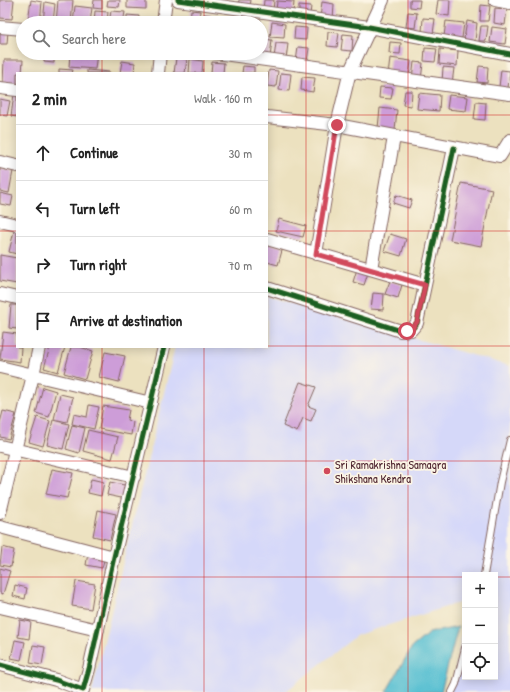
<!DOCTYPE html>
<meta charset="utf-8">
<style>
body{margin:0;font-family:"Patrick Hand",sans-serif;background:#f2f2f2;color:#222}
.controls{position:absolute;right:12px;bottom:12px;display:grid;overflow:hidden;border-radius:0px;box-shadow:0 2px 10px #0003}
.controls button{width:36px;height:36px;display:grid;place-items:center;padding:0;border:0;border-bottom:1px solid #e0e0e0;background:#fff;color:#222;font:20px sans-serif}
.stop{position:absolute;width:12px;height:12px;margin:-9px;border:3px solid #d1495b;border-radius:50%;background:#fff}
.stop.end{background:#d1495b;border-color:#fff;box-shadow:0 1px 4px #0008}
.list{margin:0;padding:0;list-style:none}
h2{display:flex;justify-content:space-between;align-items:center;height:52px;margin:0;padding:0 16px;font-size:17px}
h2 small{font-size:13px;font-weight:400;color:#767676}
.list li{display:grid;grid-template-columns:26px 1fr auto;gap:12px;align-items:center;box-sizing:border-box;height:56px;padding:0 16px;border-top:1px solid #e0e0e0}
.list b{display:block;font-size:15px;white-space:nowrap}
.list em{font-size:13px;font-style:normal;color:#767676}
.icon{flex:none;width:22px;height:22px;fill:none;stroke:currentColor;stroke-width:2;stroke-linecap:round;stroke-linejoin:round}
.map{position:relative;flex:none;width:510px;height:692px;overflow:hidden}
.search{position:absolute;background:#fff;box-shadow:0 2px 10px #0003;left:16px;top:16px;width:252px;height:44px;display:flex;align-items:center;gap:10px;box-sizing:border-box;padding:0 14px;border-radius:22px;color:#767676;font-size:15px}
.panel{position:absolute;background:#fff;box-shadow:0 2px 10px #0003;left:16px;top:72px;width:252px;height:276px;border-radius:0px}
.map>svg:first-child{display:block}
.built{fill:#d5d8f9}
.water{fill:#56bfd2;stroke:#506f7e}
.building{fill:#cd9dd8}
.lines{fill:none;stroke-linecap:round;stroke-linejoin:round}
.service-casing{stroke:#83635f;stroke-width:8}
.minor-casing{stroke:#83635f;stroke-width:14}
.service{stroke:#fff;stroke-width:6}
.minor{stroke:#fff;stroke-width:12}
.cycleway-casing{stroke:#fcf5e5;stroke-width:8}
.cycleway{stroke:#1b5e20;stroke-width:5}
.route{stroke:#d1495b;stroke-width:5}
.grid{fill:none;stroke:#d62828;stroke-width:1;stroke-opacity:0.55}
.poi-dot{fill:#d1495b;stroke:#fcf5e5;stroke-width:1.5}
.labels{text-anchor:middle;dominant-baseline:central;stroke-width:3.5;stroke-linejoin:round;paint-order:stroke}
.poi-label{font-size:12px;fill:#4a1f2b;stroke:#fcf5e5;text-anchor:start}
</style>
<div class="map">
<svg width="510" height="692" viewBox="0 0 510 692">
<rect width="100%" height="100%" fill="#fcf5e5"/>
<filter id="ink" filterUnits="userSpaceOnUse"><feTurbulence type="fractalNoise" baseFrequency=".025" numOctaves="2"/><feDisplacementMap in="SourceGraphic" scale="8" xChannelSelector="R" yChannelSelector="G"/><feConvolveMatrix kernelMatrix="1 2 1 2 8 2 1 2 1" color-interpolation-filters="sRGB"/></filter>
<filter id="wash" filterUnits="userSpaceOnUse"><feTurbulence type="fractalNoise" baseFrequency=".012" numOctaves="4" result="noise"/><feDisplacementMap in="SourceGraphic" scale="16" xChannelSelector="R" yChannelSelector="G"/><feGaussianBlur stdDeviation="0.9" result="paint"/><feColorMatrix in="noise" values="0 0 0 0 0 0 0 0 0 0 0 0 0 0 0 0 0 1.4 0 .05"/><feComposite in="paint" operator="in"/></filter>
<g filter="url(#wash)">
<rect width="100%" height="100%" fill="#ece1bf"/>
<!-- built -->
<path class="built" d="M267,296L510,366V692H448L453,684L465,617V677H495V575H465V601L357,635L285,692H92L175,347H267Z"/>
<!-- water -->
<path class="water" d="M458,627L441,692H386L412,647L429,633Z"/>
<g id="blocks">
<!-- building -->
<path class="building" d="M0,0H14L12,19L0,18Z
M31,0L42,2L40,23L28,21Z
M58,0H73L71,23H56Z
M94,0H102V9L93,8Z
M108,0H120L119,7L107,6Z
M127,0H146V9L127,8Z
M239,0H251L250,6L238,5Z
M264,0H274L273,12L263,11Z
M410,0H420L419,8L410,7Z
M438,0H450L449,16L436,14Z
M277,1L294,2L293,13L276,11Z
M45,2L55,4L53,23H43Z
M322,2L334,4L333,20L320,18Z
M299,5L311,6L310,15L299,14Z
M481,5L490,6L488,21H480Z
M75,6L92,8L90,23H73Z
M495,8L507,9L505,25L494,23Z
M191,10L200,11L199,23H190Z
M95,11L108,12L107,23H94Z
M111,11L125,12L123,23H109Z
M408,12L417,13L415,28L406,27Z
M204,14L215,16L214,23H203Z
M127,15L139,16L138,23H127Z
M224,17L233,18V23H223Z
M423,18L435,19L433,34L422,32Z
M250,19L261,20V23H250Z
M446,21L464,23L462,38L444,36Z
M467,21L477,23L475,41L464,39Z
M272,22L285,24L284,38L270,37Z
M481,26H488L486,41H479Z
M295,27L307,28L306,40L294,39Z
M492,27L507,29L505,44L490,42Z
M0,31H8L7,44H0Z
M328,32L339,33L337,47L327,46Z
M343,34L353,35L352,51L341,50Z
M263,39L272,40L270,58L261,57Z
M390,42L401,43L400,54L389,53Z
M276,43L288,44L286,59L274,58Z
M298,47L309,48L307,63L296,62Z
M425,48L437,49L435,62L424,61Z
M440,49L458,51L457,66L439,64Z
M44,53H54V63L44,62Z
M70,53H97L95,69L69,67Z
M176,58L187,59L185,73H174Z
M390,58L411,61L409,78L388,76Z
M190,59L203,61L202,73H189Z
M4,60H23L22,73H17V84L3,83Z
M122,61L135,63L134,73H120Z
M212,62L224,63L223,73H211Z
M414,62L423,63L421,80L412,79Z
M243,66L254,67V73H242Z
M479,66L488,67L487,83L477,82Z
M443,67L454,68L452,84L442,83Z
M59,69L73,70L72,73H59Z
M87,70L110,72V73H87Z
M269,70L278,71L276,87L267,86Z
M501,70L510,71L508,88L499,87Z
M281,73L291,74L289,91L279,90Z
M302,77L315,78L313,92L301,90Z
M380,87L393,88L391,99L379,98Z
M405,91H412L411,106L403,105Z
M419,93L440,95L439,111L417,109Z
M14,94H17V117L11,116Z
M449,95L468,97L466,111L447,109Z
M0,99L10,101L7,116L0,115Z
M476,102L486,103L485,120L474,119Z
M380,108L397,110L395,130L378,128Z
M0,168L13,171L9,193L0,191Z
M461,183L492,189L481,246L450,240Z
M0,193L13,196L11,206L0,204Z
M396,195L412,200L409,208L393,203Z
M279,219L306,226L303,237L276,231Z
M14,231H17V254L9,252Z
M390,234L406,239L401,256L384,251Z
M267,243L283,247L278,265L267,262Z
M0,255L17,258V284L0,281Z
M357,269L368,273L364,285L353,282Z
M390,281L402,285L398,298L385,294Z
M373,293L384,294L383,310L371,309Z
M11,305H17V329L9,328Z
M3,332L17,334V347H21L20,362L0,359Z
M50,347H65L58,372L44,368Z
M71,347H80L93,351L85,379L64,373Z
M105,352L125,356L119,382L99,377Z
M300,382L316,387L308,406L316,409L311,421L303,418L297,432L283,426Z
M43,387L56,391L49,417L36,413Z
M60,394L73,397L67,422L54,419Z
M89,405L99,407L94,429L72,424L74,414L87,417Z
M103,406L129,410L127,420L133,422L131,435L99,429Z
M3,411L16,414L9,439L0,437V423Z
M37,417L50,421L43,446L29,442Z
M53,420L69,424L63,449L47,445Z
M72,425L85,428L79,453L66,449Z
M88,430L118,437L112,459L83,451Z
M52,469L73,473L67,498L46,494Z
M91,479L104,482L101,496L88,493Z
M110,482L129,486L126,499L107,495Z
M98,510L116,514L110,540L93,536Z
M2,547L14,550L11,567L0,565Z
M88,553L105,556L102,568L86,565Z
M0,568L10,571L3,594L0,593Z
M76,581L95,584L91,609L72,606Z
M15,585L27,588L25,599L13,596Z
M20,620L31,622L29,639L18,637Z
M15,640L25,642L21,660L11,658Z
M33,645L45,647L42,665L30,663Z"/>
</g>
</g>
<g filter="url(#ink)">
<use href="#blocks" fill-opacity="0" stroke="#83635f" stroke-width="1"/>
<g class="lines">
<!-- service casing -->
<g class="service-casing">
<path id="service" d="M484,575L500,482L510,440
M452,692L456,684L465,648"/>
</g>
<!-- minor casing -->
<g class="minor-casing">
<path id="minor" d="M178,0L369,27L510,54
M495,0L510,3
M163,23L166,0
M0,27L23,29
M216,53L510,94
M158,73L160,53
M0,88L17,90
M267,117L337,125L350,71L383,0
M0,162L17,166
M0,221L17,225
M267,239L425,285
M316,254L337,125L500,156L510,140
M371,269L394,137
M267,288L401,331L411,330L417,323L454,148
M0,294L17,298
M0,367L151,403
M0,446L134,477
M0,513L33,375L39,347
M0,527L114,557
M0,607L98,630
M0,665L56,680L83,690L89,669L114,557L164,347"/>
</g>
<!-- service -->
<use href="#service" class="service"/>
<!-- minor -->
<use href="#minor" class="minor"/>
<!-- cycleway casing -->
<g class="cycleway-casing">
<path id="cycleway" d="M178,0L369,27L510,54
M267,288L401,331L411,330L417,323L454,148
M0,665L56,680L83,690L89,669L114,557L164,347"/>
</g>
<!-- cycleway -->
<use href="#cycleway" class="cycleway"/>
</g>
</g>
<g class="lines" filter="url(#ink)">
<!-- route -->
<path class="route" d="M337,125L316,254L425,285L417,322L411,330L407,331"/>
</g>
<!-- grid -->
<path class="grid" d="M102,0V23M204,0V23M306,0V692M408,0V692M102,53V73M204,53V73M0,115H17M267,115H510M0,231H17M267,231H510M0,346H17M267,346H510M102,347V692M204,347V692M0,461H510M0,577H465M495,577H510"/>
<!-- markers -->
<circle class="poi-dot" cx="327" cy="471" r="4"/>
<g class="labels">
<!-- poi labels -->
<g class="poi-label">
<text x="335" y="464">Sri Ramakrishna Samagra<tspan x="335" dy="14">Shikshana Kendra</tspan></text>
</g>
</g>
</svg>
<div class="controls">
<button>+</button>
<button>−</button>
<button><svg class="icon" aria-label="locate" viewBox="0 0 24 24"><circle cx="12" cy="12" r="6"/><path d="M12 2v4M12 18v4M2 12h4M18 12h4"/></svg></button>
</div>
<div class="stop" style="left:407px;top:331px"></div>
<div class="stop end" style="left:337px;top:125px"></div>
<div class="search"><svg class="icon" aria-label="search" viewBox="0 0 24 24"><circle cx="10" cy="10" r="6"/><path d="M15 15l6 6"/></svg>Search here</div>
<section class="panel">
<h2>2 min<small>Walk · 160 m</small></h2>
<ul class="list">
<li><svg class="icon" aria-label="ahead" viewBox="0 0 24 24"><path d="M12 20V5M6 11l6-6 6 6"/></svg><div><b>Continue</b></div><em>30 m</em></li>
<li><svg class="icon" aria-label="left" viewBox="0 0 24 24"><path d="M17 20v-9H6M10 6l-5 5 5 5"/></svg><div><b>Turn left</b></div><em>60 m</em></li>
<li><svg class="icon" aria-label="right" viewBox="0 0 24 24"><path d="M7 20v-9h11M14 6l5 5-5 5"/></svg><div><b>Turn right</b></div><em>70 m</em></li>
<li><svg class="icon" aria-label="arrive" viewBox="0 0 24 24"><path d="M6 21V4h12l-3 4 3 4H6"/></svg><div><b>Arrive at destination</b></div></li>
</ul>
</section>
</div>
